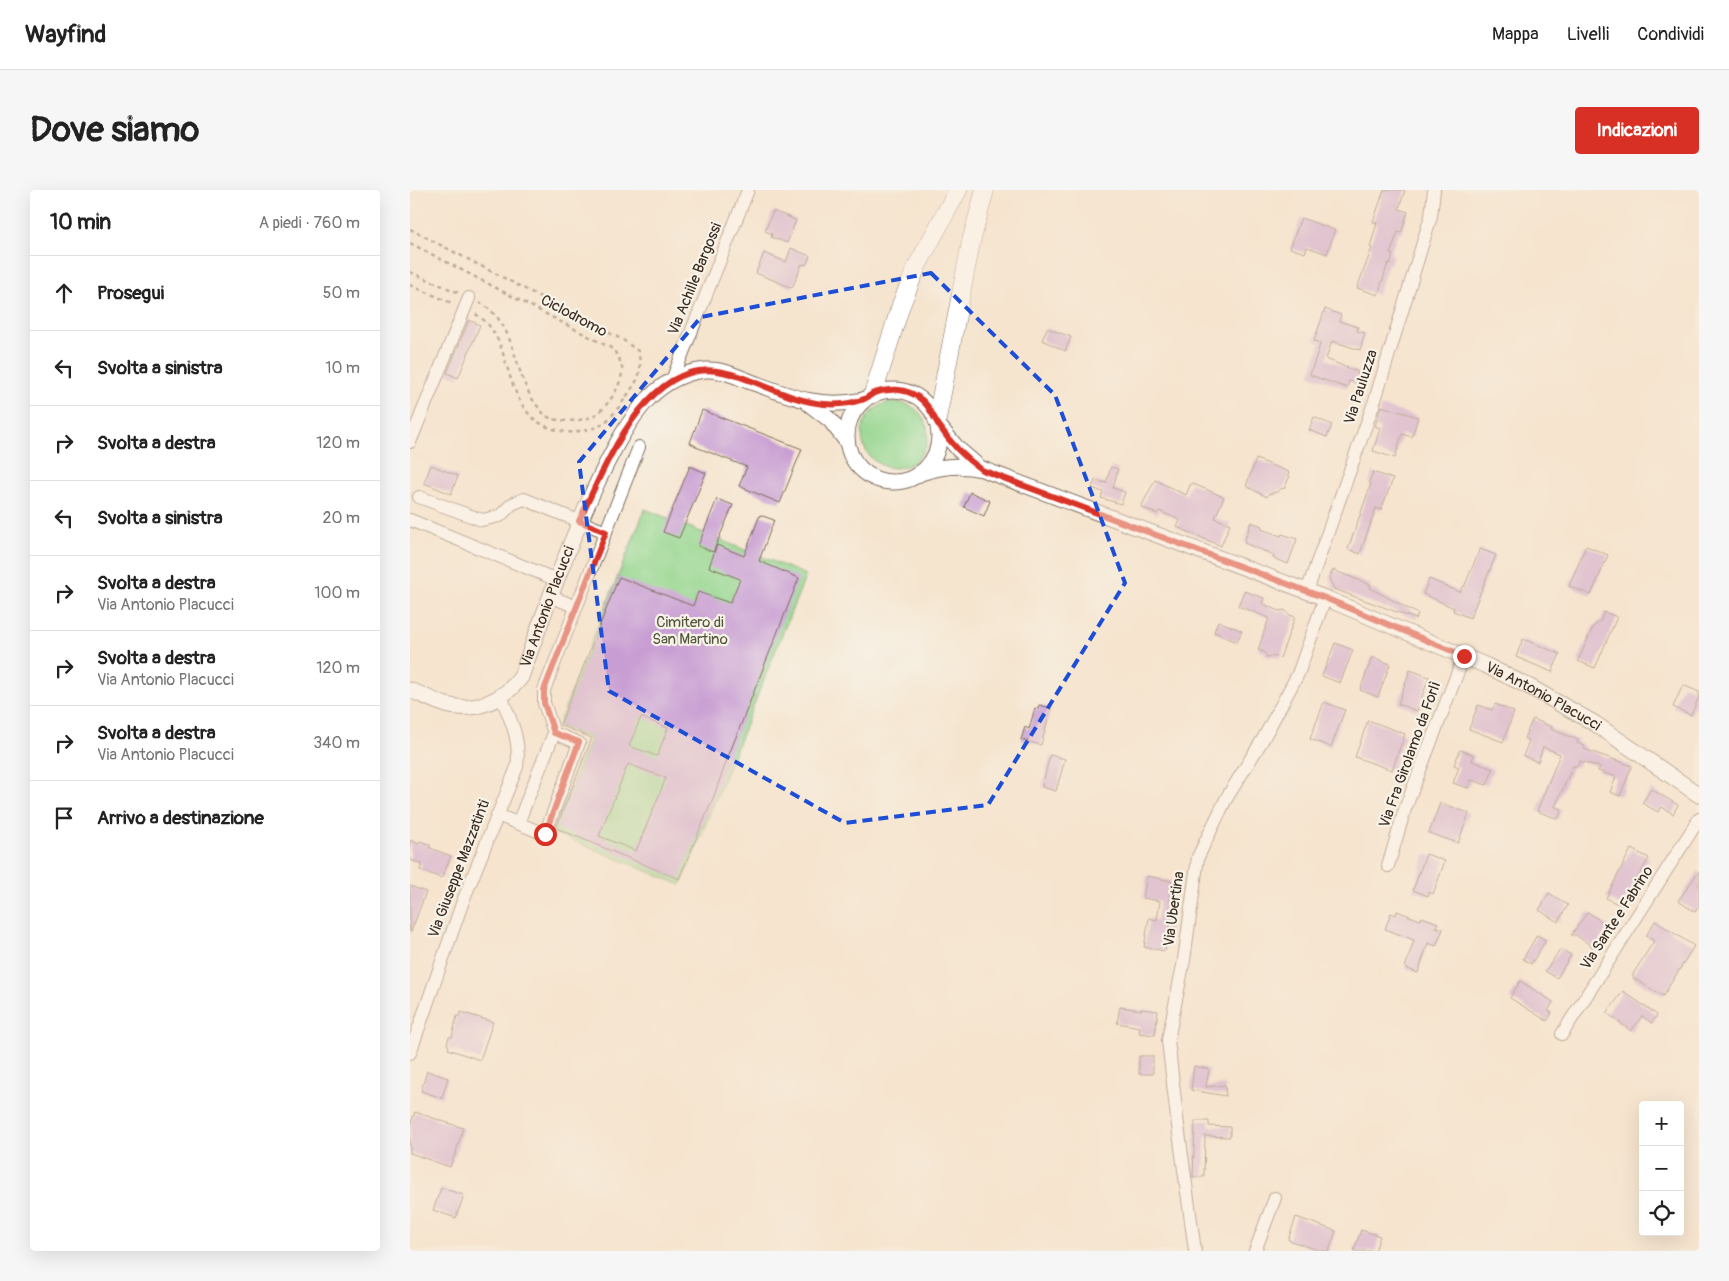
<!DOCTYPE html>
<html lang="it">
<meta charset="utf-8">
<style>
body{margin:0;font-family:Pangolin,sans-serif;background:#f6f6f6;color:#222}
.controls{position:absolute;right:15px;bottom:15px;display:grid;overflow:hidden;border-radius:5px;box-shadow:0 5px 20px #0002}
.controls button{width:45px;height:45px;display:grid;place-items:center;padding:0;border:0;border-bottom:1px solid #e0e0e0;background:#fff;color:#222;font:25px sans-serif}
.stop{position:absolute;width:15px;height:15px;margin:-11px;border:4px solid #d93025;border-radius:50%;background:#fff}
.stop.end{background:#d93025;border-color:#fff;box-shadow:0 1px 5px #0008}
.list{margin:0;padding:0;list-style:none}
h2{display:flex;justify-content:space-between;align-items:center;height:65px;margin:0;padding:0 20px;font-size:21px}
h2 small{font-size:16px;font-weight:400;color:#767676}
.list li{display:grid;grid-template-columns:32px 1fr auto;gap:15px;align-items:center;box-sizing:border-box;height:75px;padding:0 20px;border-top:1px solid #e0e0e0}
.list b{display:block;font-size:19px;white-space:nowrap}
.list p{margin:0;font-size:16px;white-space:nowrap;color:#767676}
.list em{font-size:16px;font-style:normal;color:#767676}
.icon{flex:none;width:28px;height:28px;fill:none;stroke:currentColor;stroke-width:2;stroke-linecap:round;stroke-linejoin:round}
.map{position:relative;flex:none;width:1289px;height:1061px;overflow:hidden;border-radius:5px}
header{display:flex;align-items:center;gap:30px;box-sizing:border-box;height:70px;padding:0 25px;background:#fff;border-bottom:1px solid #e0e0e0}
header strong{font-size:24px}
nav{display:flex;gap:28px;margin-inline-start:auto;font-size:18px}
.intro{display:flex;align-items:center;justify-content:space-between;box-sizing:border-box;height:120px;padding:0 30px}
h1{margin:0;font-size:35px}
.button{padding:12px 22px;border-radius:5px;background:#d93025;color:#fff;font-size:18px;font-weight:700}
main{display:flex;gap:30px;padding:0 30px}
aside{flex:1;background:#fff;border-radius:5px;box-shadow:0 5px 20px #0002}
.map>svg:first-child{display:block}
.green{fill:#93d58c;stroke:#678055}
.building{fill:#c89dd3;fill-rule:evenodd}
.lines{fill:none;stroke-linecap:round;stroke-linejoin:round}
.minor-casing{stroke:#7c6b5c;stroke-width:14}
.major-casing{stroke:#7c6b5c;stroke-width:17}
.highway-casing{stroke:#7c6b5c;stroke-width:19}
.path{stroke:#7c6b5c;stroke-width:2.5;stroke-dasharray:4 4;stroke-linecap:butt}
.minor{stroke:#fff;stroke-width:12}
.major{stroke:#fff;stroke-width:15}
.highway{stroke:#fff;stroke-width:18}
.route{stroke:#d93025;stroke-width:6}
.marked{fill:none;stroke:#1d4ed8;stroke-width:4;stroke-dasharray:10 6;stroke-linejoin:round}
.labels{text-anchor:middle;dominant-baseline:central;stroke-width:4.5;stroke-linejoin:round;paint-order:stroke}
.street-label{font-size:15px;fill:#3b2a1e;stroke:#f7f3e8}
.park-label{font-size:15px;fill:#51553a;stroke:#f7f3e8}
</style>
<header>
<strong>Wayfind</strong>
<nav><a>Mappa</a><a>Livelli</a><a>Condividi</a></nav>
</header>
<div class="intro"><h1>Dove siamo</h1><a class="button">Indicazioni</a></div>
<main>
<aside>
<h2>10 min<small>A piedi · 760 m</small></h2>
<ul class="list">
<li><svg class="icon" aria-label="ahead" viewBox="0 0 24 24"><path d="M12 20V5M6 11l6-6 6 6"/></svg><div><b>Prosegui</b></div><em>50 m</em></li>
<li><svg class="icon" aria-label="left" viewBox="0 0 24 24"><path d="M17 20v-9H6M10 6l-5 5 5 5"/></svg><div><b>Svolta a sinistra</b></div><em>10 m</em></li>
<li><svg class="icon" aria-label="right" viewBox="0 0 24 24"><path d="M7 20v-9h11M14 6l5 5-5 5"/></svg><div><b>Svolta a destra</b></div><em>120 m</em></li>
<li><svg class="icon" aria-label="left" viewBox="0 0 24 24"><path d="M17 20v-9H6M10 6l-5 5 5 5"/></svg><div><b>Svolta a sinistra</b></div><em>20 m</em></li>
<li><svg class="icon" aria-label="right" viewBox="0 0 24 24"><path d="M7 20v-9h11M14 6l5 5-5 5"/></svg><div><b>Svolta a destra</b><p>Via Antonio Placucci</p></div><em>100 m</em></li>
<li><svg class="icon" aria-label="right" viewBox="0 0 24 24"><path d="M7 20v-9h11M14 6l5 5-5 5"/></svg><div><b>Svolta a destra</b><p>Via Antonio Placucci</p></div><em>120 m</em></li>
<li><svg class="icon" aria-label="right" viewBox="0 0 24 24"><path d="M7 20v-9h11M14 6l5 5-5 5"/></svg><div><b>Svolta a destra</b><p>Via Antonio Placucci</p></div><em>340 m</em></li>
<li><svg class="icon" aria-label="arrive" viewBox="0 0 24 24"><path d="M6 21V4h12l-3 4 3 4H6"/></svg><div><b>Arrivo a destinazione</b></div></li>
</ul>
</aside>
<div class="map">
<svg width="1289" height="1061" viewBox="0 0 1289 1061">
<rect width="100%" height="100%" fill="#f7f3e8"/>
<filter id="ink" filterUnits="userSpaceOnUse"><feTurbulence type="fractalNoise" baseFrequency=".02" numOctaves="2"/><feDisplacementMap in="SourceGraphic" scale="10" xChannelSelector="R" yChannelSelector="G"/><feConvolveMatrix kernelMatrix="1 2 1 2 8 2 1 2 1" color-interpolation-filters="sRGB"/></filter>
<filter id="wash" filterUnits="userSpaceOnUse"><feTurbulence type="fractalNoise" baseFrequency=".0096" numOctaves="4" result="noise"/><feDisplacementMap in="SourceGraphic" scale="20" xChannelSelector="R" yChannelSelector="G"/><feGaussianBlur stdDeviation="1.12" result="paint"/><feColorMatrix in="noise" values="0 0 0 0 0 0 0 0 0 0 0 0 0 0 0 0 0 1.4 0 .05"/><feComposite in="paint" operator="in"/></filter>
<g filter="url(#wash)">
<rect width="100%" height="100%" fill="#f5e4ce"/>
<!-- green -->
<path class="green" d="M452 245a33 33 0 1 1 66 0a33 33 0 1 1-66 0Z
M235,319L396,385L271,695L142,642L180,549L148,535Z"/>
<g id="blocks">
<!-- building -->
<path class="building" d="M974,0H995L989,19L998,22L991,43L988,42L980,64L983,65L980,74L978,73L968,105L947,98L962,58L960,57L967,33L963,32Z
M363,21L386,30L377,53L361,47L362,44L355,41Z
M891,28L925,40L917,64L897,57L895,63L880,58Z
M381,58L400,66L396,75L392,74L382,98L346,83L354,63L376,72Z
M915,119L931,125L929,131L948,137L947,141L955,143L950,160L922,151L916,169L948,182L945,193L939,191L937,198L900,185L909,158L910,153L904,151Z
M59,130L70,135L48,188L37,183Z
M637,138L661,147L655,161L632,150Z
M971,216L1008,227L1002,247L992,244L985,268L963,261L970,238L965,236Z
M292,220L392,259L370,313L329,296L337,277L286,257V256L280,253Z
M904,227L922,235L917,247L899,240Z
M846,269L879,282L878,285L880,286L874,299L872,298L867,302L858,304L857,307L836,296Z
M21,275L48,286L41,304L14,293Z
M280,276L296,283L269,348L253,342Z
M701,277L708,279L703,298L715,302L711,314L691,308L693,302L682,298L685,290L696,293Z
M963,282L983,289L971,320L966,318L950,364L938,359L961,294L959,293Z
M745,290L776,305L781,293L814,307L805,328L820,334L811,356L767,337L770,330L749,321L747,324L731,317Z
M560,302L580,311L574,326L554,317Z
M307,309L323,315L303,362L288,356Z
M350,325L364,330L349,371L389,388L318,567L302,611L269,689L146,638L182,548L150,535L209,387L283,416L288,402L320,413L330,389L299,377L307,355L334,366ZM231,527L258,538L247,566L219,556ZM218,574L256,588L226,661L189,646Z
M841,332L852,336L851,339L871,346L872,344L887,349L878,374L863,368L864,365L834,353Z
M1176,356L1198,365L1181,405L1159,396Z
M1070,359L1086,365L1060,428L1043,421L1044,418L1013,404L1019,389L1050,402L1053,396L1054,397Z
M923,380L961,395L960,398L1008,424L1006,429L924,399L919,388Z
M834,401L854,408L852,413L864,419L869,421L875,420L878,424L885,427L870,468L863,466L857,467L854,462L848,460L859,428L828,416Z
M1194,422L1207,427L1185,478L1168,471L1183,437L1191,430Z
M808,431L832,441L827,452L804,442Z
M1113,449L1150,464L1142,482L1106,467Z
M925,453L943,460L930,493L912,486Z
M962,467L980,474L968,507L950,500Z
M1000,480L1019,487L1007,521L988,514Z
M1273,495L1289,502V507L1281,525L1263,517Z
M914,512L935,520L921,557L900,549Z
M1085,514L1104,522L1093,552L1059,539L1068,515L1082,520Z
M629,515L641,518L631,555L611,550L615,537L619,539L625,518L628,519Z
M1123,529L1142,537L1141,539L1168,550L1167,553L1175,556L1174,559L1222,576L1210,606L1200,602L1206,587L1188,581L1190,577L1170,571L1167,577L1163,576L1145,617L1152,619L1148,629L1127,621L1150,564L1133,557L1128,572L1113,566L1119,551L1114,548Z
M958,530L995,544L982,580L945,567Z
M1050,560L1064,565L1062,571L1083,579L1077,595L1061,590L1058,598L1043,593L1049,577L1044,575Z
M640,565L655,569L646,601L632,597Z
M1241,599L1268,615L1263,624L1252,617L1248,622L1232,613Z
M1030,613L1059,623L1048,653L1019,643Z
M0,650L9,654L10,651L20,655V658L41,666L32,688L10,680L12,674L0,670Z
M1221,659L1239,668L1212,716L1196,708Z
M1016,664L1035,671L1023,704L1019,702L1018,706L1003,700Z
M1289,681V716L1285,722L1268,711Z
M737,686L762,691L760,712L764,713L755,761L734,757L739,728L747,730L750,711L733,708Z
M0,696L16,702L1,742H0Z
M1139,703L1158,715L1148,732L1129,720Z
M987,721L1010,730L1012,727L1028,733L1026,737L1033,739L1026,756L1018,753L1008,783L995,778L1004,750L975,739L981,723L986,725Z
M1178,722L1199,737L1184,758L1166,745H1161Z
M1245,731L1284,756L1253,806L1223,788V784L1244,751L1236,746Z
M1127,745L1136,750L1121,774L1113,769Z
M1151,759L1161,765L1147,788L1135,781Z
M1110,791L1143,812L1138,821L1142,823L1137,831L1100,808Z
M1213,801L1247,825L1242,833L1232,826L1221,841L1197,823Z
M710,817L732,820V819L748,821L745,845L729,843L730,837L707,833Z
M51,822L83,832L70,870L38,859L39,856L37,854L39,847H42L47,826H50Z
M729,866H743V884H729Z
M784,876L799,879L796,897L815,895L816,906L781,900Z
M17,881L38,888L32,908L11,901Z
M5,922L53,938L45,966H44L40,977L0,963V936Z
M785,931H799V936L820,937V947L795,946L794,987H783Z
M31,998L54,1005L46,1028L23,1020Z
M886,1027L926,1041L919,1061H911L878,1050Z
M951,1040L970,1046L965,1061H944Z"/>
</g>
</g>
<g filter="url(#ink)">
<use href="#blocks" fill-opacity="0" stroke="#7c6b5c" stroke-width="1"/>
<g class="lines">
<!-- minor casing -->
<g class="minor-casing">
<path id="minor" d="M262,190L338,0
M0,252L59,108
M9,307L72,330L90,326L102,314L114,309L196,342
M0,330L147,390
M897,401L965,210L1021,26L1024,0
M140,406L166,417
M87,625L135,644L169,553L144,543
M108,633L144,543L134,513V500L229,257
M978,676L995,619L1054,466
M1152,844L1289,629
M0,863L53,711L107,577C111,550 101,531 91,506
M785,1061L767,928L758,850L774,770L788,667L816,609L853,549L888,484L915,408
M845,1061L865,1008"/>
</g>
<!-- major casing -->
<g class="major-casing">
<g id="major">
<circle cx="483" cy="246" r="46"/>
<path d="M398,213L420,230L437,252"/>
<path d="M528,235L548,259L569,277"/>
<path id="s1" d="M511,283C532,276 550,274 572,279L915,408L1077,476L1120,497L1184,533L1289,605"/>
<path id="s2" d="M0,500C12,505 24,511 36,515C65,523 94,510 111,487C135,420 159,353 189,289C202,262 218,230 239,208C254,193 274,182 296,180C310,179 323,185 336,190C377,205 409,220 453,210"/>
</g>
</g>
<!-- highway casing -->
<g class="highway-casing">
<path id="highway" d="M463,204L491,115L507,76L548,0
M527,229L561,52L575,0"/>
</g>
<!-- path -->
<path class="path" d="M0,39L213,150L228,161C233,184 229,188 216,207C209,217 199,232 187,237C182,239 175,240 169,241C159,244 153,241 143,239C88,222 107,146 65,124
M0,53L203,159C206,164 211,171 212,177C214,192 198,217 185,225C173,232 148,233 136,226C134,225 131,220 129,218C102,188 109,134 70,113
M0,82L49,103
M0,95L44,114"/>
<!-- minor -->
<use href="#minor" class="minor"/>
<!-- major -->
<use href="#major" class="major"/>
<!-- highway -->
<use href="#highway" class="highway"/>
</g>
</g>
<g class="lines" filter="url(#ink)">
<!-- route -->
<path class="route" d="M135,644L169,552L144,543L134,513V500L196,342L169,331C194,279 237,165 313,182C347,189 378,211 414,214C426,215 439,214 451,210C456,209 460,205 464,203C478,198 495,198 508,207C520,215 522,226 530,237C541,254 555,268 572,280L915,408L1054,466"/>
</g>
<!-- marked area -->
<path d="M0 0H1289V1061H0ZM521,83L645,205L715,393L578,615L435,633L199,501L169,272L291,127Z" fill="#f5e4ce" fill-opacity=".55" fill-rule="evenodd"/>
<path class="marked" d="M521,83L645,205L715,393L578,615L435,633L199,501L169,272L291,127Z"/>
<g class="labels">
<!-- street labels -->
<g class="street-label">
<text transform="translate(285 89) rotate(-68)">Via Achille Bargossi</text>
<text transform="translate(164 126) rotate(28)">Ciclodromo</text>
<text transform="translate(951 197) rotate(-72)">Via Pauluzza</text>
<text stroke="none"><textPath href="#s2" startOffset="199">Via Antonio Placucci</textPath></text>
<text stroke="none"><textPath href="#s1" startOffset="668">Via Antonio Placucci</textPath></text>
<text transform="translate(1000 565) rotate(-70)">Via Fra Girolamo da Forlì</text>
<text transform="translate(49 679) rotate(-69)">Via Giuseppe Mazzatinti</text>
<text transform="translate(764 719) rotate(-82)">Via Ubertina</text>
<text transform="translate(1207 728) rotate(-57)">Via Sante e Fabrino</text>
</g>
<!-- park labels -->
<g class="park-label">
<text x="280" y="432">Cimitero di<tspan x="280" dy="17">San Martino</tspan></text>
</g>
</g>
</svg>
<div class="controls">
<button>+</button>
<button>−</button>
<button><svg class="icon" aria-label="locate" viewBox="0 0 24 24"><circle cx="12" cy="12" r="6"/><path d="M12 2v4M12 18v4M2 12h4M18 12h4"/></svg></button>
</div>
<div class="stop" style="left:135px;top:644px"></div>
<div class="stop end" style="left:1054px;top:466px"></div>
</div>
</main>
